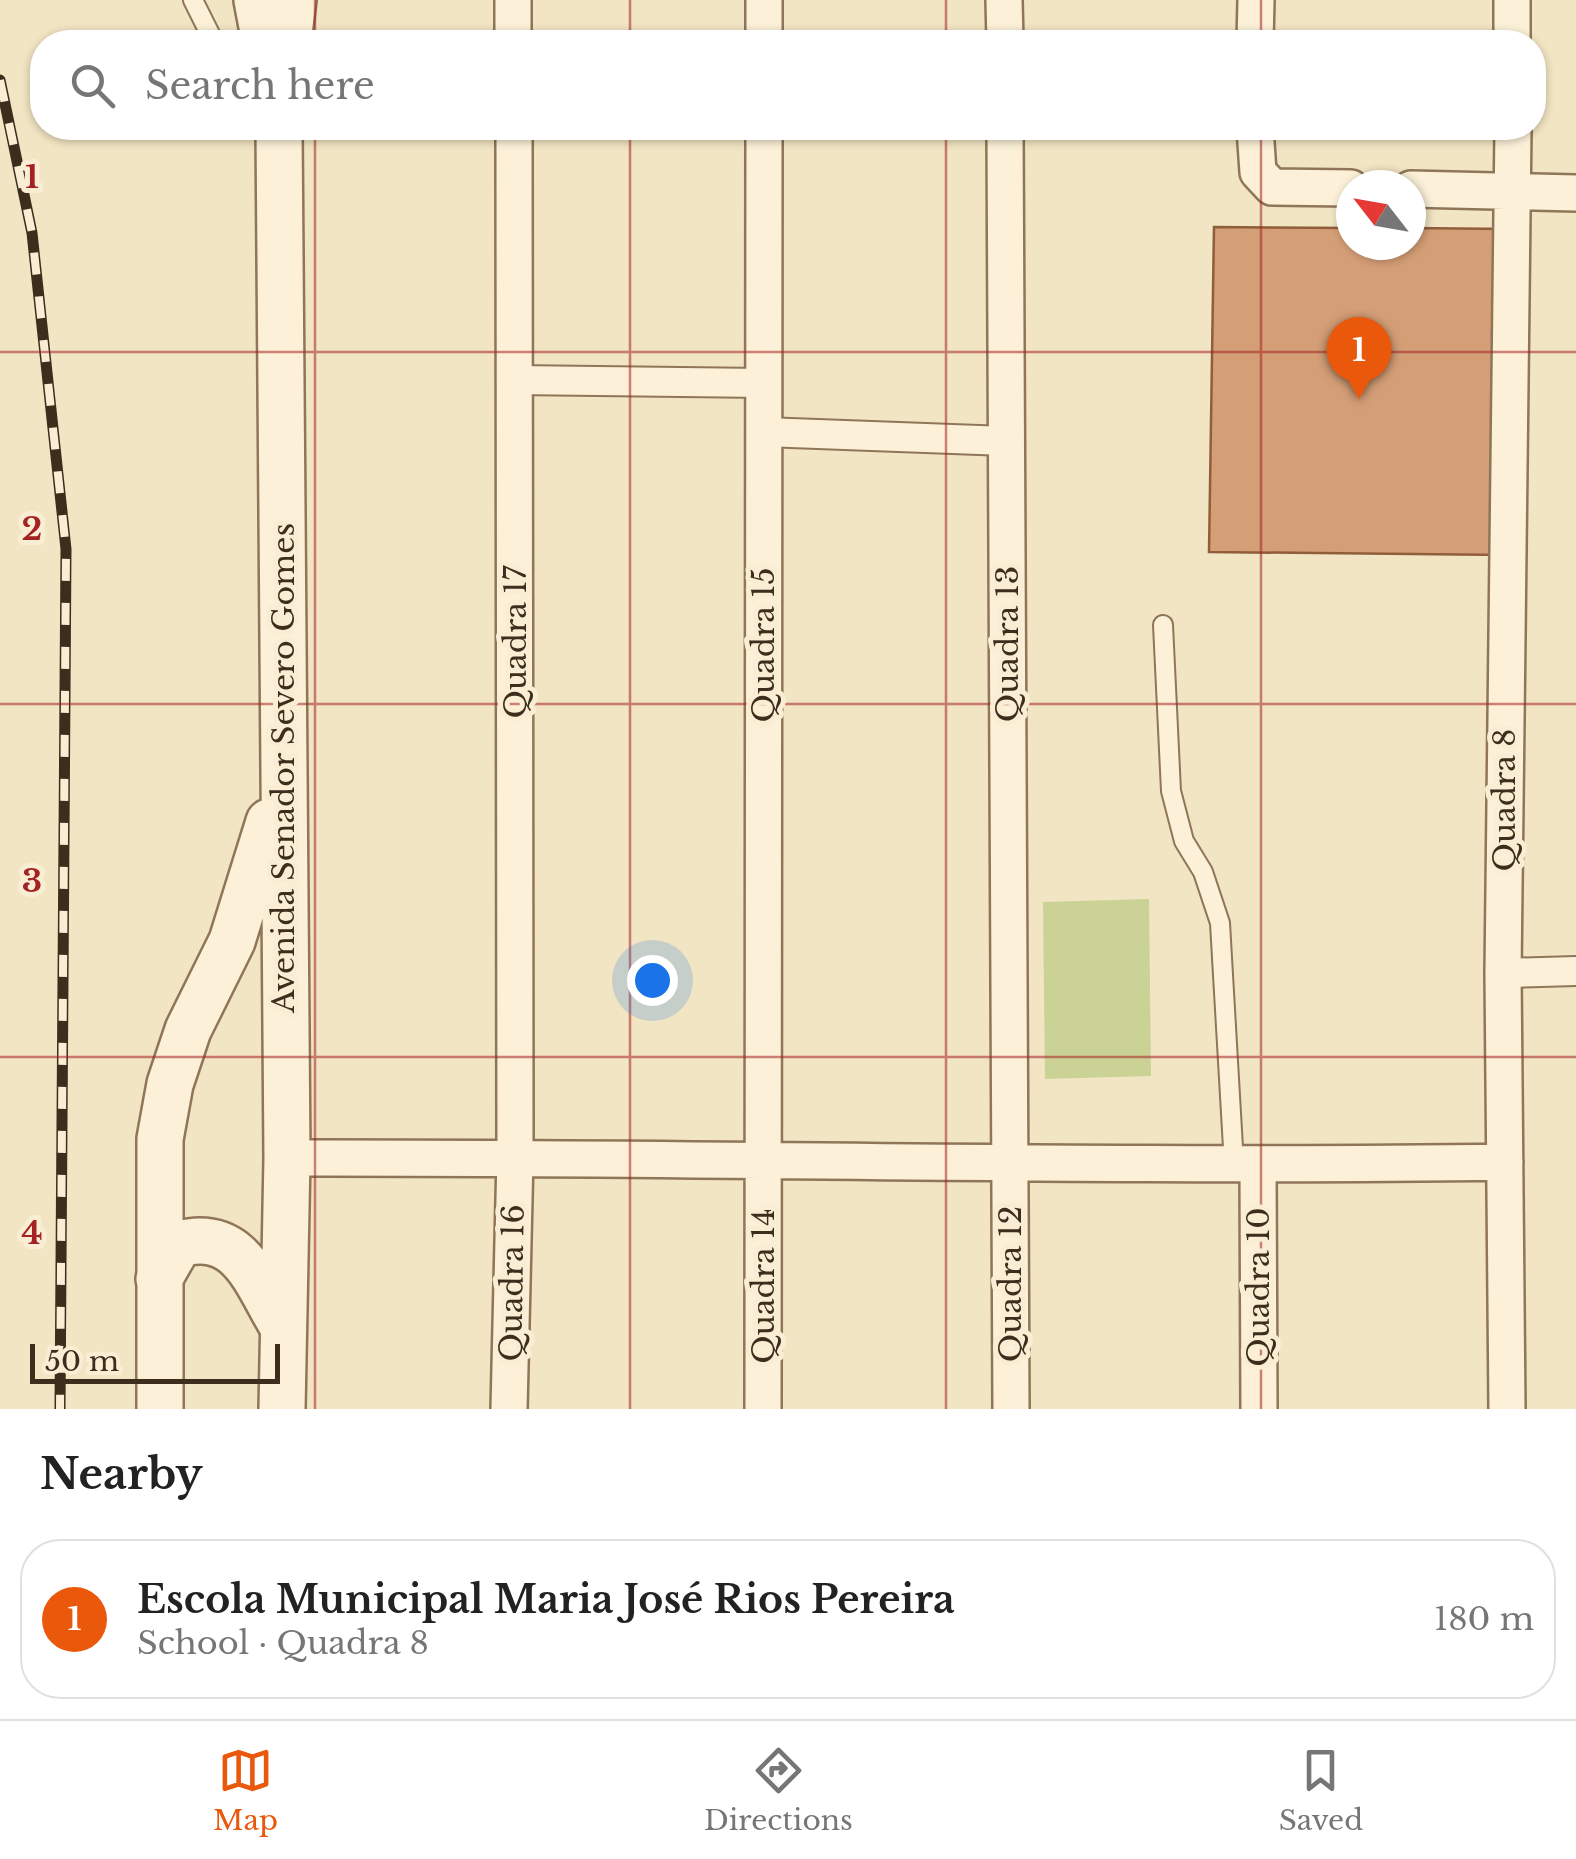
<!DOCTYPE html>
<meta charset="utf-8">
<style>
body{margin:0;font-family:"Libre Baskerville",serif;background:#f2f2f2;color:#222}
.compass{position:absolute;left:1336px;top:170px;width:90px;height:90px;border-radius:50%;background:#fff;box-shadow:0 2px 8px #0004;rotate:301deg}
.scale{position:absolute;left:30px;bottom:25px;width:250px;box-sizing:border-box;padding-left:10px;border:5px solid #3d2d1d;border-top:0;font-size:28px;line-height:35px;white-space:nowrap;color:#3d2d1d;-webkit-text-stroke:8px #f9eed4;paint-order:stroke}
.you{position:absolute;left:652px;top:980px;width:35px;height:35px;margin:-25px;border:8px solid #fff;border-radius:50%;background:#1a73e8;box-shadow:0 0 0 15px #1a73e833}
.badge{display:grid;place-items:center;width:65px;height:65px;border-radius:50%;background:#ea580c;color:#fff;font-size:32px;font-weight:700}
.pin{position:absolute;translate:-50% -82px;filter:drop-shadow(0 2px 5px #0008)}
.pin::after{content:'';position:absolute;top:52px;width:35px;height:30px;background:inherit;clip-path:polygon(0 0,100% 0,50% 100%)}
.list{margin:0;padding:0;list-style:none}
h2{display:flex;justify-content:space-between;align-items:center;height:130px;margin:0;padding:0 40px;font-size:42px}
h2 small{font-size:32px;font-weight:400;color:#767676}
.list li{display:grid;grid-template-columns:65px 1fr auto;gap:30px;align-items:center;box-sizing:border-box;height:160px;margin:0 20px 20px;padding:0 20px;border:2px solid #e0e0e0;border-radius:40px}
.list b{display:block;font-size:38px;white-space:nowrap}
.list p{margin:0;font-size:32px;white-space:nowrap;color:#767676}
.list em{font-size:32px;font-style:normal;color:#767676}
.icon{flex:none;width:55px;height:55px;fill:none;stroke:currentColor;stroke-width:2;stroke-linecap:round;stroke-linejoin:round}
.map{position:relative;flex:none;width:1576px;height:1409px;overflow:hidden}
.search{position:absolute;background:#fff;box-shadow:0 2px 8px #0004;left:30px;right:30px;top:30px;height:110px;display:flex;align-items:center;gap:25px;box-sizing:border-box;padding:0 35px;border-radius:40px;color:#767676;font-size:38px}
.sheet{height:310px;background:#fff}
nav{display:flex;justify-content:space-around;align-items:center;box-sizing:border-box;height:140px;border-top:2px solid #e0e0e0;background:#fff;font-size:28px;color:#767676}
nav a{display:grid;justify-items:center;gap:5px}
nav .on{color:#ea580c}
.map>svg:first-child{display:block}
.green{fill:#cad296}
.building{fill:#d49e76;stroke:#905e3b;stroke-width:2.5}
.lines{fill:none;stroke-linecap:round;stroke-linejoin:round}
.service-casing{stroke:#8f7658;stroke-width:22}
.pedestrian-casing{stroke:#8f7658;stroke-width:32}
.minor-casing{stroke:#8f7658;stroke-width:40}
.tertiary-casing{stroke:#8f7658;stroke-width:50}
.service{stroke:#fcf1d8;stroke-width:18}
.pedestrian{stroke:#fcf1d8;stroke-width:28}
.minor{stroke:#fcf1d8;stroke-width:35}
.tertiary{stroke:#fcf1d8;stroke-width:45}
.rail-casing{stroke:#3d2d1d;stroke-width:11}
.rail{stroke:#f9eed4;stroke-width:8;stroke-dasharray:22;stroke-linecap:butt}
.grid{fill:none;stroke:#a42222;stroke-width:2.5;stroke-opacity:0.55}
.labels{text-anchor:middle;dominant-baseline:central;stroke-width:10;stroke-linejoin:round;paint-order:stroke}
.street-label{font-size:30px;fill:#3d2d1d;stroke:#f9eed4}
.grid-label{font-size:32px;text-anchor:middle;font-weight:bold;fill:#a42222;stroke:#f9eed4;stroke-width:10;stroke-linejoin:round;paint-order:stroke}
</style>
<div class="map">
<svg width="1576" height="1409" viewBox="0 0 1576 1409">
<rect width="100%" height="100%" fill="#f2e5c3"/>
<!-- green -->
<path class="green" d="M1149,899L1151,1076L1045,1079L1043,902Z"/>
<!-- building -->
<path class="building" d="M1214,227L1351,228V245H1411V228L1509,229L1505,555L1209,552Z"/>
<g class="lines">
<!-- service casing -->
<g class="service-casing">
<path id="service" d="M193,0L214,42
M1163,625L1171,791L1184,841L1203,872L1220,923L1234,1165"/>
</g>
<!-- pedestrian casing -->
<g class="pedestrian-casing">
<path id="pedestrian" d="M514,380L764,383
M764,432L1006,441
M1503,973L1576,971"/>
</g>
<!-- minor casing -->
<g class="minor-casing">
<path id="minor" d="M513,0V42
M1004,0L1005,42
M1512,0V42
M764,42V0
M1255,42L1256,0
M1005,128L1011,1409
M1255,128L1258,172L1272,187L1351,188
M1411,189L1576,193
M287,1158C693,1157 1099,1168 1505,1162
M1258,1165L1259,1409
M509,1409L515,1157L514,128
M763,1409L764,128
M1507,1409L1503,973L1513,128"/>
</g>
<!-- tertiary casing -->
<g class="tertiary-casing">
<path id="tertiary" d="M257,0L265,42
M288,42L293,0
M279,128L287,1158L282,1409
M159,1279L179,1244C241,1228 255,1281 283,1327
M160,1409V1139L170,1084L188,1030L232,941L269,822"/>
</g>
<!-- service -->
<use href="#service" class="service"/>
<!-- pedestrian -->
<use href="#pedestrian" class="pedestrian"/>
<!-- minor -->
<use href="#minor" class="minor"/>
<!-- tertiary -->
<use href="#tertiary" class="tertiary"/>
<!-- rail casing -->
<g class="rail-casing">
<path id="rail" d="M0,80L32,233L66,549L60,1409"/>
</g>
<!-- rail -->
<use href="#rail" class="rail"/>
</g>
<!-- grid -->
<path class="grid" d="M315,0V42M630,0V42M946,0V42M1261,0V42M315,128V1409M630,128V1409M946,128V1409M1261,128V1409M0,352H1576M0,704H1576M0,1057H1576"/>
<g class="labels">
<!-- street labels -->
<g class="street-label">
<text transform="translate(515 642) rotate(-90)">Quadra 17</text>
<text transform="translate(1007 644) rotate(-90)">Quadra 13</text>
<text transform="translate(763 645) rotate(-90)">Quadra 15</text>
<text transform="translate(283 768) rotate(-90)">Avenida Senador Severo Gomes</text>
<text transform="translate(1504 800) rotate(-90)">Quadra 8</text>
<text transform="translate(512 1283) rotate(-89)">Quadra 16</text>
<text transform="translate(1010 1284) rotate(-90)">Quadra 12</text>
<text transform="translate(763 1286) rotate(-90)">Quadra 14</text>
<text transform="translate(1258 1287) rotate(-90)">Quadra 10</text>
</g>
</g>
<g class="grid-label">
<text x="32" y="188">1</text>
<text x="32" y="540">2</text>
<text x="32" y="892">3</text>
<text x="32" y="1244">4</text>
</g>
</svg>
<svg class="compass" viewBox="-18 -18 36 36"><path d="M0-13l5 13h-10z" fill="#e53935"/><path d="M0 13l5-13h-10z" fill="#767676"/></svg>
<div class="scale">50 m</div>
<div class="you"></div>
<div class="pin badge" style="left:1359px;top:399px">1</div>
<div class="search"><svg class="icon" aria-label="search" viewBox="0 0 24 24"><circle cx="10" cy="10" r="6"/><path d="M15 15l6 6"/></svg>Search here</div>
</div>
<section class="sheet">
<h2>Nearby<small></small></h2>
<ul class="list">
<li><span class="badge">1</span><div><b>Escola Municipal Maria José Rios Pereira</b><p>School · Quadra 8</p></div><em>180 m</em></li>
</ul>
</section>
<nav>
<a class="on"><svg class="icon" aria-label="map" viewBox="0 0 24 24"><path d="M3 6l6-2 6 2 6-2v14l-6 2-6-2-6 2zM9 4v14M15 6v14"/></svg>Map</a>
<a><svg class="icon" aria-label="directions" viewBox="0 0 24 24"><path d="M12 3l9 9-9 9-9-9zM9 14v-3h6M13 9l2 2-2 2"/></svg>Directions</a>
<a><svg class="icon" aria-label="saved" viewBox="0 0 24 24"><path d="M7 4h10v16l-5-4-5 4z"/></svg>Saved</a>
</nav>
